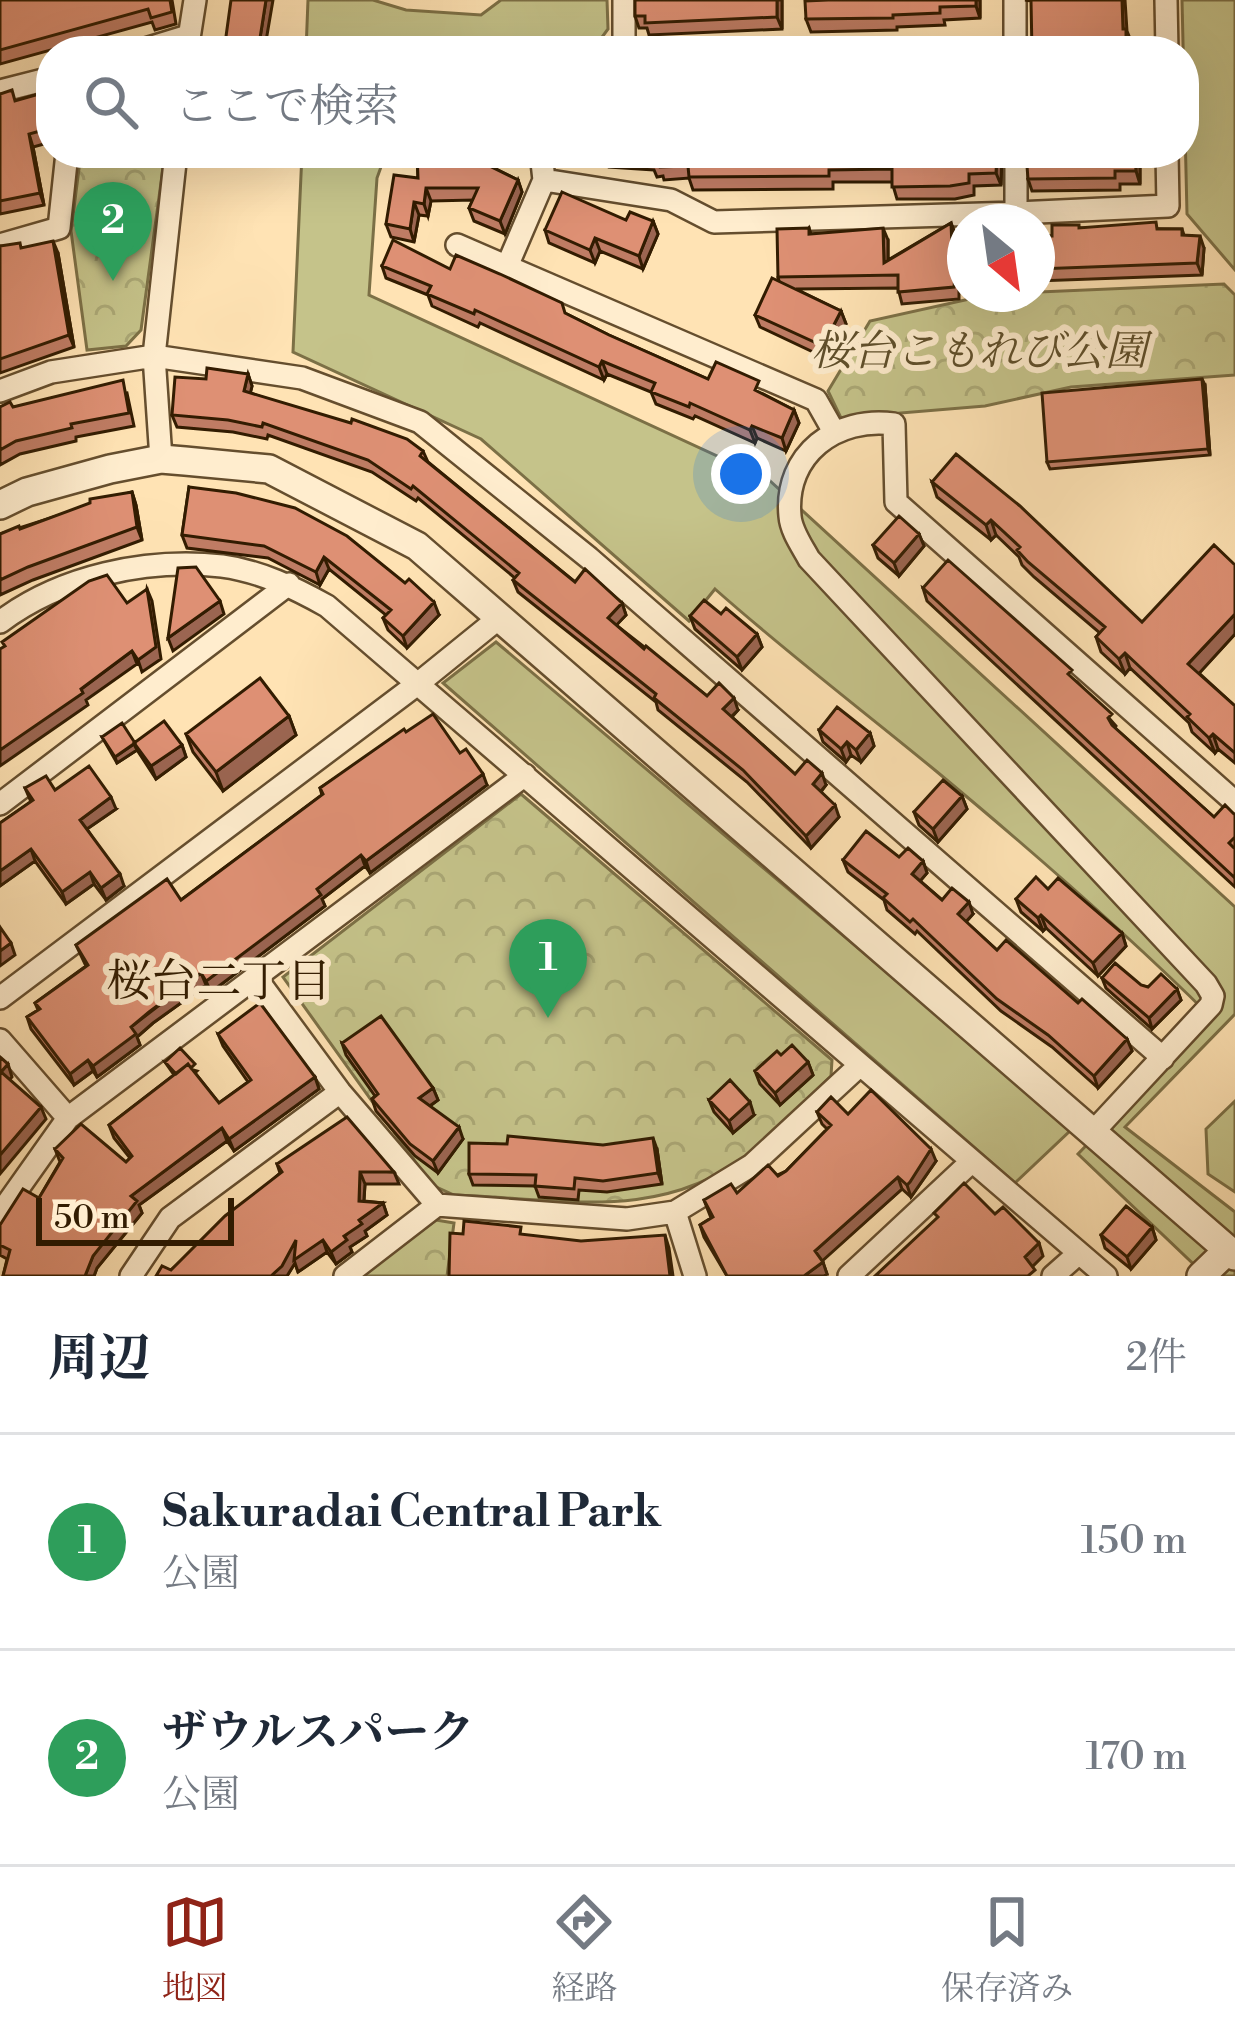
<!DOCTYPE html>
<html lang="ja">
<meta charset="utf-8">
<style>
body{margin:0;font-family:"Libre Bodoni","Noto Serif JP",serif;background:#f6f6f7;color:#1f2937}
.compass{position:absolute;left:947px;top:204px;width:108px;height:108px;border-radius:50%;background:#fff;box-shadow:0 12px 48px #0002;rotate:151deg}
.scale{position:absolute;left:36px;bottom:30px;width:198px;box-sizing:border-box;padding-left:12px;border:6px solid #321c01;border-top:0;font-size:33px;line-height:42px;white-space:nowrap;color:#321c01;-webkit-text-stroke:9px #ffedce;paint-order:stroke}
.you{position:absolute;left:741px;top:474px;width:42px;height:42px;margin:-30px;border:9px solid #fff;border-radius:50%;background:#1a73e8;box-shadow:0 0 0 18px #1a73e833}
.badge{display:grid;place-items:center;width:78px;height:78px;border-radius:50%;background:#8f2418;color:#fff;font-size:39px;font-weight:700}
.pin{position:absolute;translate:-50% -99px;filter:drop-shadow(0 3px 6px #0008)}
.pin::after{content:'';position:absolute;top:63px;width:42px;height:36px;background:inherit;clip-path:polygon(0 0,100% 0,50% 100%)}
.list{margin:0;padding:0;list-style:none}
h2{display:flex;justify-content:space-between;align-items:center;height:156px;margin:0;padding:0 48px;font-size:51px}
h2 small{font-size:39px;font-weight:400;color:#747a83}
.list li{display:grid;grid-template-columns:78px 1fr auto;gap:36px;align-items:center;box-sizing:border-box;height:216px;padding:0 48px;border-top:3px solid #e0e1e3}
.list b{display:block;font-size:45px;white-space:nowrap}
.list p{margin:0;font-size:39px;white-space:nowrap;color:#747a83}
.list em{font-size:39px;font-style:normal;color:#747a83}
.icon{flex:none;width:66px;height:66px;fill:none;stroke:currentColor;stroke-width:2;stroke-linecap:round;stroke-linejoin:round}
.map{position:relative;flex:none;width:1235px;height:1276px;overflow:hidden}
.search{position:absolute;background:#fff;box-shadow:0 12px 48px #0002;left:36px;right:36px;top:36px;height:132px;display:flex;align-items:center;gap:30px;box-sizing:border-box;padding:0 42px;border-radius:48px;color:#747a83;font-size:45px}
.sheet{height:588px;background:#fff}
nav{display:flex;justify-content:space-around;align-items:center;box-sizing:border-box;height:168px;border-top:3px solid #e0e1e3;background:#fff;font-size:33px;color:#747a83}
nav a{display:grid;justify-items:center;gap:6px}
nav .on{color:#8f2418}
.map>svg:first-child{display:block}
.grass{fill:#c5c38a;stroke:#7c7046;stroke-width:3}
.forest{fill:url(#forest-crowns);stroke:#7c7046;stroke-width:3}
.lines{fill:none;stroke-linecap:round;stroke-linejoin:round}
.minor-casing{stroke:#654e2e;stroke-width:26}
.tertiary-casing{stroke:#654e2e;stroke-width:32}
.minor{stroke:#ffedce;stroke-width:21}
.tertiary{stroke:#ffedce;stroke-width:27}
.wall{fill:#bf7c64;stroke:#321c01;stroke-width:3}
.shaded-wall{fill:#9b6551;stroke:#321c01;stroke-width:3}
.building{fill:#de9074;stroke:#321c01;stroke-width:3}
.labels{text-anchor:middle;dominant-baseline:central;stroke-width:12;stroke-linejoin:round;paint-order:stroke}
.park-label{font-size:42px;font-style:italic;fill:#5e4e2a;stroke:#ffedce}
.neighbourhood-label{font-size:45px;fill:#321c01;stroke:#ffedce}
</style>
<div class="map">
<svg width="1235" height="1276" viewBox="0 0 1235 1276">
<defs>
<pattern id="forest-crowns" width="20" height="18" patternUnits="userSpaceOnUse" patternTransform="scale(3)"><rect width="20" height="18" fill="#c5c38a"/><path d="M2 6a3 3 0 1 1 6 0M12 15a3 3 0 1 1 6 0" fill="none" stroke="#aaa775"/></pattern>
</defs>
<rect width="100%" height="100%" fill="#ffe3b4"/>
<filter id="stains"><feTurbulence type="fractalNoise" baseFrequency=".00167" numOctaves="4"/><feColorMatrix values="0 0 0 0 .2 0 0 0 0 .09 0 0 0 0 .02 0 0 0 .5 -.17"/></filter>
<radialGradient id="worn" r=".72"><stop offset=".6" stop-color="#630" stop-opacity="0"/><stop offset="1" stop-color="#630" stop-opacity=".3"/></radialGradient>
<!-- grass -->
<path class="grass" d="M308,0H373L406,10L481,15L501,0H607L608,29L592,51H306Z
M1182,0H1235V270L1187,214Z
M302,153H386L377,178L369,295L769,480L1235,907V1014L1125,1127L1235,1212V1276H1206L1078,1154L1211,1017C1123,930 1031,850 936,771C862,710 787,653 715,589L689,621L481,439L293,352Z
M496,642L1072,1129L1015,1183L443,683Z
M1235,1101V1192L1208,1174L1206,1129Z"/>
<!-- forest -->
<path class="forest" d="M81,153H165L141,330L126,346L87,350L71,231Z
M1224,284L1235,295V375L1071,387L985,406L841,418L828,391L870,321L992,294Z
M521,794L832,1060L831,1076C804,1101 779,1130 750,1153C660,1224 559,1198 454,1195L432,1185L283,977Z
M436,1220L454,1223L447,1276H360Z"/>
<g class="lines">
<!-- minor casing -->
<g class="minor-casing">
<path id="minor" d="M624,0V51
M1166,0L1167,51
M1015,50V0
M139,51L188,36
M187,51L195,0
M641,51H668
M931,51H1015
M0,91L51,78
M541,153L544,180L671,200L714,222L1016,213V153
M1016,213L1168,206L1167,153
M0,245L59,228L67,153
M457,245L816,400L833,430
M508,264L544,180
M0,391L51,372L154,356L302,378L420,422L589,558L1163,1058
M161,459L154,356L176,153
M0,622C61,576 146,558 222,566C260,571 295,588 327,606L1106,1276
M0,804L289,584
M256,978L340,1092L437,1205L627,1219L675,1212L695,1276
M0,998L420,682L499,618
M0,1040L68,1118
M1093,1132L1211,1005L1213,996L1206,984L809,559C802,546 791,531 790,516C784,454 837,416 894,424L896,502L1235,802
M675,1212L752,1165L859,1066
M0,1214L68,1118L525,775
M131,1276L170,1218L340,1092
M345,1276L437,1205
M849,1276L970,1163
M1053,1276L1079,1253"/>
</g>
<!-- tertiary casing -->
<g class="tertiary-casing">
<path id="tertiary" d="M0,505L27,492L110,469L161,459L185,461L269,469L417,546L1235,1256
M1201,1276L1227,1251"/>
</g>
<!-- minor -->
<use href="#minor" class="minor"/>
<!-- tertiary -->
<use href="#tertiary" class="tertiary"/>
</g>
<!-- wall -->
<path class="wall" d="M0,0H172L176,24L155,30L152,22L0,64Z
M635,0H782V29L649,35L647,28H639L635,16Z
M980,0V18L944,20L945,25L897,27V30L811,32L806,19Z
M46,92L51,105V142L33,147L44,205L0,214V94L15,101Z
M417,153H468H464L518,180L522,192L505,234L474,221L469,208L473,200L431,201L428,216L419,215L414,242L391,237L386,224L418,178Z
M565,153H1002L1001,185L974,186V195L955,199H897L892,182H833V189L693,190L689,178L664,180L663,176L657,177L654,170L609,167L608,163L569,164Z
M1140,153V184H1120V190L1032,191L1028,179Z
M626,220L653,221L658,234L643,269L600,251L595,263L549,243L545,230Z
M951,223L956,236V247H965V289H959V299L902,304L898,288L796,289L841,311L846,324L828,359L760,327L755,315L779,281L778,277L809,228L811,234L888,240V260Z
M1080,228L1182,229L1184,235L1204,248L1202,275L1037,281V236H1052Z
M0,246L58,253L74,347L0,373Z
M382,266L450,269L565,313L609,335L708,379L763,394L794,410L799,423L786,451L757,438L755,443L695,416L693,419L656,404L651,392L607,374L604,380L480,323L478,327L432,306L428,295L386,278Z
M248,374L252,386L250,393L423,451L428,462L575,582L622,603L626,615L616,625L707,696L738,710L732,717L795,774L826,785L821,792L839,817L811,848L747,782L658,710L656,702L518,592L513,580L515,578L418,498L416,501L372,472L268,435L267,439L233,432L177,427L172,415L206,379Z
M1205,385L1210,455L1050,469L1047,462Z
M127,393L134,426L76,437V441L20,454L0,465V407H13Z
M932,482L1142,622L1235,565V634L1199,673L1235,706V763L1218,749L1215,753L1192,732L1189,723L1130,668L1125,674L1101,652L1096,637L1100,633L1034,577L1022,565L1019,557L996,535L991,540L937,497Z
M189,487L439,615L407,648L388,630L383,618L386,615L329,569L320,585L268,558L187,548L182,535Z
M132,492L136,505L142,540L33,580L0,595V534Z
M919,534L924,546L899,576L878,558L873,545Z
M923,588L1077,682L1116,726L1115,728L1214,817L1235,815V887L927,601Z
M721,614L757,634L762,647L742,670L695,629L690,616Z
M289,716L296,735L223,791L193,752L186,734Z
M819,730L870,733L874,746L861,762L851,755L846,762L823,742Z
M406,732L460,753L487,785L370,873L365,866L322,899L325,906L214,990L211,992L206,985L153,1023L137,1037L140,1045L97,1077L93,1071L74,1085L31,1029L27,1017L38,1010L35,1003L86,966L76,945L181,900L322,795L320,788Z
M102,737L135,742L182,745L186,757L156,779L137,750L117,763Z
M25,788L55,790L116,809L87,829L124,886L106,900L94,884L66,904L35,861L0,886V823L31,802Z
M962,796L967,809L938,842L919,825L914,812Z
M899,857L923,861L927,873L920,881L942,900L973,914L966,922L997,950L1078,1003L1127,1039L1132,1051L1098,1088L1052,1047L1001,1011L917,931L915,934L887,910L884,900L848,872L843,860Z
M1048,889L1122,933L1126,946L1098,976L1046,928L1043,931L1021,912L1016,899Z
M1102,978L1148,987L1177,989L1181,1000L1152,1029L1106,988Z
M218,1034L315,1077L319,1089L234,1151L227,1141L139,1205L142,1213L97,1268L94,1276H3L7,1259L0,1255V1225L39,1198L60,1162L55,1149L126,1162L130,1158L114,1138L109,1125L174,1075L165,1062L197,1071L195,1073L219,1103L248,1082L223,1046Z
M342,1043L433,1088L438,1100L430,1106L463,1139L438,1173L415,1156L376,1111L372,1099L375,1096L346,1055Z
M808,1062L813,1075L780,1105L760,1084L755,1071Z
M709,1100L754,1115L733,1133L714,1112Z
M817,1112L848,1114L936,1161L911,1197L902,1189L822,1260L827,1274L727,1276L704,1237L700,1225L711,1218L704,1200L737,1193L786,1171L827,1129L822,1124Z
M657,1149L662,1184L607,1192L579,1190L578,1200L539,1197L535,1186L473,1185L469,1174Z
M277,1164L394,1172L399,1184H365L364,1201L383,1203L387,1215L365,1231L367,1236L350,1247L352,1252L336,1264L327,1252L298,1272L295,1263L287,1276L171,1270L280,1173Z
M1152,1227L1156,1240L1131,1269L1105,1248L1101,1235Z"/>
<!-- shaded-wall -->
<path class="shaded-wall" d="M266,0H273L266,41L269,51H264L260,38Z
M777,0H782V29L777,17Z
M976,0H980V18L976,6Z
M1122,0H1125L1127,31L1131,41V51L1123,29Z
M29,134L33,147L44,205L40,193Z
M997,153H1002L1001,185L996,173Z
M1135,153H1140V184L1136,171Z
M518,180L522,192L505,234L500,221Z
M426,188L431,201L428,216L424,204Z
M414,202L419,215L414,242L410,229Z
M653,221L658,234L643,269L639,256Z
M951,223L956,236V259L952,247Z
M883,228L888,240V275L884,263Z
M1200,236L1204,248L1202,275L1197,263Z
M595,238L600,251L595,263L590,250Z
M53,241L58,253L74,347L69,335Z
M841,311L846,324L828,359L823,346Z
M602,361L607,374L604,380L599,367Z
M248,374L252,386L248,403L244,391Z
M1202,379L1205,385L1210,455L1208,449Z
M794,410L799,423L786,451L782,438Z
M752,426L757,438L755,443L750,430Z
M132,492L136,505L142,540L137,527Z
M991,520L996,535L991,540L986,525Z
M919,534L924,546L899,576L894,563Z
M324,557L329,569L320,585L316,572Z
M147,589L152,601L161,659L142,672L138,660Z
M220,601L224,614L173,651L168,638Z
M434,602L439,615L407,648L403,636Z
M622,603L626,615L612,630L608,618Z
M1235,614V634L1194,679L1188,664Z
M757,634L762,647L742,670L737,657Z
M132,651L137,664L86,700L88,705L0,766V750Z
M1125,653L1130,668L1125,674L1119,659Z
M734,698L738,710L727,721L723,709Z
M289,716L296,735L223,791L216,772Z
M870,733L874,746L861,762L856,750Z
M1213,734L1218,749L1215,753L1209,738Z
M847,742L851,755L846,762L841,749Z
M134,744L137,750L117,763L115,757Z
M182,745L186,757L156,779L151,766Z
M822,773L826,785L817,796L813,784Z
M483,774L487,785L370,873L366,861Z
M962,796L967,809L938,842L933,829Z
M111,797L116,809L84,831L80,820Z
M835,805L839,817L811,848L806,836Z
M31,849L35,861L0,886V871Z
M361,855L365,866L322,899L325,906L211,992L206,981L317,889Z
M923,861L927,873L916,886L912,874Z
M90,872L94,884L66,904L62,892Z
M120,874L124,886L106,900L101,888Z
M969,902L973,914L962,926L958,914Z
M1041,915L1046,928L1043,931L1038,918Z
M1122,933L1126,946L1098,976L1093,963Z
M11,943L15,955L0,966V951Z
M201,973L206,985L153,1023L137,1037L140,1045L97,1077L93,1066L131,1027Z
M1177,989L1181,1000L1152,1029L1149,1018Z
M1127,1039L1132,1051L1098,1088L1094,1076Z
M88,1060L93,1071L74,1085L70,1074Z
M808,1062L813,1075L780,1105L775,1093Z
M8,1064L12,1077L5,1085L1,1072Z
M315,1077L319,1089L234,1151L229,1139Z
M433,1088L438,1100L424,1110L419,1098Z
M750,1102L754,1115L733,1133L729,1121Z
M41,1107L46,1119L0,1174V1155Z
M459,1127L463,1139L438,1173L433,1161Z
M222,1128L227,1141L139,1205L142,1213L97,1268L94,1276H85L93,1256L131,1196Z
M653,1138L657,1149L662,1184L658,1173Z
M931,1149L936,1161L911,1197L907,1185Z
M360,1172L365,1184L363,1213L359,1201Z
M898,1177L902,1189L820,1263L815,1251Z
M383,1203L387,1215L365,1231L367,1236L350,1247L352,1252L336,1264L331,1252L359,1220Z
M1152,1227L1156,1240L1131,1269L1127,1257Z
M665,1235L669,1248L673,1276H670Z
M296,1240H323L327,1252L298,1272L295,1263L287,1276H271Z
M1039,1243L1043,1256L1030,1269L1025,1257Z
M823,1262L827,1274L824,1276H804Z"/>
<!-- building -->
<path class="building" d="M0,0H170L172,12L151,18L148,9L0,50Z
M231,0H266L260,38L265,39L264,51H224Z
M635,0H777V17L645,23V16H635Z
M828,0H976V6L940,7V13L893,15V18L806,19L805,1Z
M1025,0H1122L1123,29H1126V40H1135V51H1032L1031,1Z
M851,48V51H819V49Z
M12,90L15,101L46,92L51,109V128L29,134L40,193L0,201V94Z
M417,153H463L518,180L500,221L469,208L478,188H426L424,204L414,202L410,229L386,224L394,175L418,178Z
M605,153H997L996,173L969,174V183L950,186L892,187V169L829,170V176L689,177L688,166L660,167L659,164H652V158Z
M1026,153H1135L1136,171H1115V178L1028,179Z
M562,192L626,220L630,212L653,221L639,256L595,238L590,250L545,230Z
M1156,222L1157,229H1182V235L1200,236L1197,263L1037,269V236H1052V225H1079V228Z
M951,223L952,247H965V276H955L954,287L898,292V275L778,277L777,229L809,228V234L883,228L884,263Z
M393,240L450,269L456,255L500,274L562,303L565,313L609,335L708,379L716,362L759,381L755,390L794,410L782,438L752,426L750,430L690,403L689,407L651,392L655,383L602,361L599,367L475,310L474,314L427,294L431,286L382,266Z
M53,241L69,335L0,359V246L20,243L21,248Z
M772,278L841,311L823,346L755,315Z
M207,368L248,374L244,391L351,423L352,419L407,439L423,451L420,456L575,582L585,569L622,603L608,618L644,649L646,646L707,696L719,683L734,698L723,709L795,774L807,760L822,773L813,784L835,805L806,836L743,770L654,698L656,694L513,580L519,573L413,486L411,489L368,460L263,423L262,427L228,420L172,415L175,377L206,379Z
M1202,379L1208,449L1047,462L1042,393Z
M123,380L129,413L71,424L72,428L16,441L0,450V407L10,402L13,407Z
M956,454L1020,506L1142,622L1214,545L1235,565V614L1188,664L1235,706V753L1213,734L1209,738L1187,717L1190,714L1125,653L1119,659L1096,637L1105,627L1028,562L1017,550L1020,547L991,520L986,525L932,482Z
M189,487L236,493L295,508L347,536L405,583L409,579L434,602L403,636L383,618L391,610L324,557L316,572L264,546L182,535Z
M132,492L137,527L28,567L0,580V534L19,526L20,529L90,503V499Z
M899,516L919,534L894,563L873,545Z
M948,560L1072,670L1068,674L1112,714L1108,718L1112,725L1214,817L1225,805L1235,815V837L1229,843L1235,849V878L923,588Z
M196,567L220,601L168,638L178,568Z
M107,575L127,603L147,589L156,647L138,660L132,651L81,689L83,693L0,750V649L5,646L2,642L89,581Z
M704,600L721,614L726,608L757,634L737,657L690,616Z
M260,678L289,716L216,772L186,734Z
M837,707L870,733L856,750L847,742L841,749L819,730Z
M433,714L460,753L466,749L483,774L366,861L361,855L317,889L321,895L209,979L206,981L201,973L149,1012L131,1027L136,1034L93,1066L88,1060L70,1074L27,1017L40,1009L35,1003L88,965L76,945L167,879L181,900L323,794L320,788L404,729L406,732Z
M164,721L182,745L151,766L134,743Z
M122,723L135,743L115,757L102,737Z
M89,766L111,797L80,820L120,874L101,888L90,872L62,892L31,849L0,871V823L33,800L25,788L46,776L55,790Z
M943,780L962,796L933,829L914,812Z
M866,831L899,857L908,848L923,861L912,874L942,900L952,888L969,902L958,914L997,950L1006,940L1078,1003L1082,999L1127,1039L1094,1076L1048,1035L997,999L913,919L910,922L883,898L887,894L843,860Z
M1036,877L1048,889L1058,878L1122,933L1093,963L1041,915L1038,918L1016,899Z
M0,927L11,943L0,951Z
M1115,963L1141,985L1148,987L1161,974L1177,989L1149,1018L1102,978Z
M260,1003L315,1077L229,1139L222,1128L131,1196L137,1201L93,1256L85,1276H3L10,1250L0,1245V1225L23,1189L39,1198L63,1158L55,1149L81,1124L126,1162L132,1156L109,1125L188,1064L219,1103L251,1080L218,1034Z
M381,1016L433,1088L419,1098L459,1127L433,1161L410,1144L372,1099L378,1094L342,1043Z
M792,1045L808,1062L775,1093L755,1071L777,1051L781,1055Z
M180,1048L195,1064L191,1068L188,1064L176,1074L165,1062Z
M0,1057L8,1064L1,1072L41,1107L0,1155Z
M730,1080L750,1102L729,1121L709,1100Z
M871,1090L931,1149L910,1182L907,1185L898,1177L815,1251L823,1262L804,1276H727L700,1225L713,1217L704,1200L731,1184L737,1193L768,1165L778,1176L786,1171L831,1125L817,1112L831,1097L848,1114Z
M347,1117L394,1172H360L359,1201L383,1203L359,1220L362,1224L344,1236L347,1240L331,1252L323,1240L294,1260L296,1240L282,1266L271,1276H156L162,1266L171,1270L225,1216L282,1172L277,1164Z
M508,1136L603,1145L653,1138L658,1173L603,1181L575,1178L574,1189L535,1186L536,1175L469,1174V1143L507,1144Z
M964,1183L995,1214L1003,1207L1039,1243L1025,1257L1035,1270L1028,1276H875L938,1217L934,1213Z
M1126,1206L1152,1227L1127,1257L1101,1235Z
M464,1221L521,1227L520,1234L581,1241L665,1235L670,1276H449L450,1233L463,1234Z"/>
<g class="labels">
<!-- park labels -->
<g class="park-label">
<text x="979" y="352">桜台こもれび公園</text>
</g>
<!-- neighbourhood labels -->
<g class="neighbourhood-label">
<text x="219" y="982">桜台二丁目</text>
</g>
</g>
<rect width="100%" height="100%" filter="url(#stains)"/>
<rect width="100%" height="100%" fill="url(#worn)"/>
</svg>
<svg class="compass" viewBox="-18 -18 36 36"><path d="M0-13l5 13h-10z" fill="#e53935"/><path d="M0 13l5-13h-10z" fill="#747a83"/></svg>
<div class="scale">50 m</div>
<div class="you"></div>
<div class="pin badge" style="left:548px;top:1018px;background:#2e9e5b">1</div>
<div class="pin badge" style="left:113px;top:281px;background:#2e9e5b">2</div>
<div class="search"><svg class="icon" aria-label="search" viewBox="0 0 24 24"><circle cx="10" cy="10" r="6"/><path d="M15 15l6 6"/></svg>ここで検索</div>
</div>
<section class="sheet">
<h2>周辺<small>2件</small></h2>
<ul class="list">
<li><span class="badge" style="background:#2e9e5b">1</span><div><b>Sakuradai Central Park</b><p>公園</p></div><em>150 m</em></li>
<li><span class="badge" style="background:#2e9e5b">2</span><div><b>ザウルスパーク</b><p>公園</p></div><em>170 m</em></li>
</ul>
</section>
<nav>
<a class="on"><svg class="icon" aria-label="map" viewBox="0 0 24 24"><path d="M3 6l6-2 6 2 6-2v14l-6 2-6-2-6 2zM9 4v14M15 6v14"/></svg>地図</a>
<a><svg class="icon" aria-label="directions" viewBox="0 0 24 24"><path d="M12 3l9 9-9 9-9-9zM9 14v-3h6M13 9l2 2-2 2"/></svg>経路</a>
<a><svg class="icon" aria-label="saved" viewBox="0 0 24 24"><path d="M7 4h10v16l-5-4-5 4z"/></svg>保存済み</a>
</nav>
